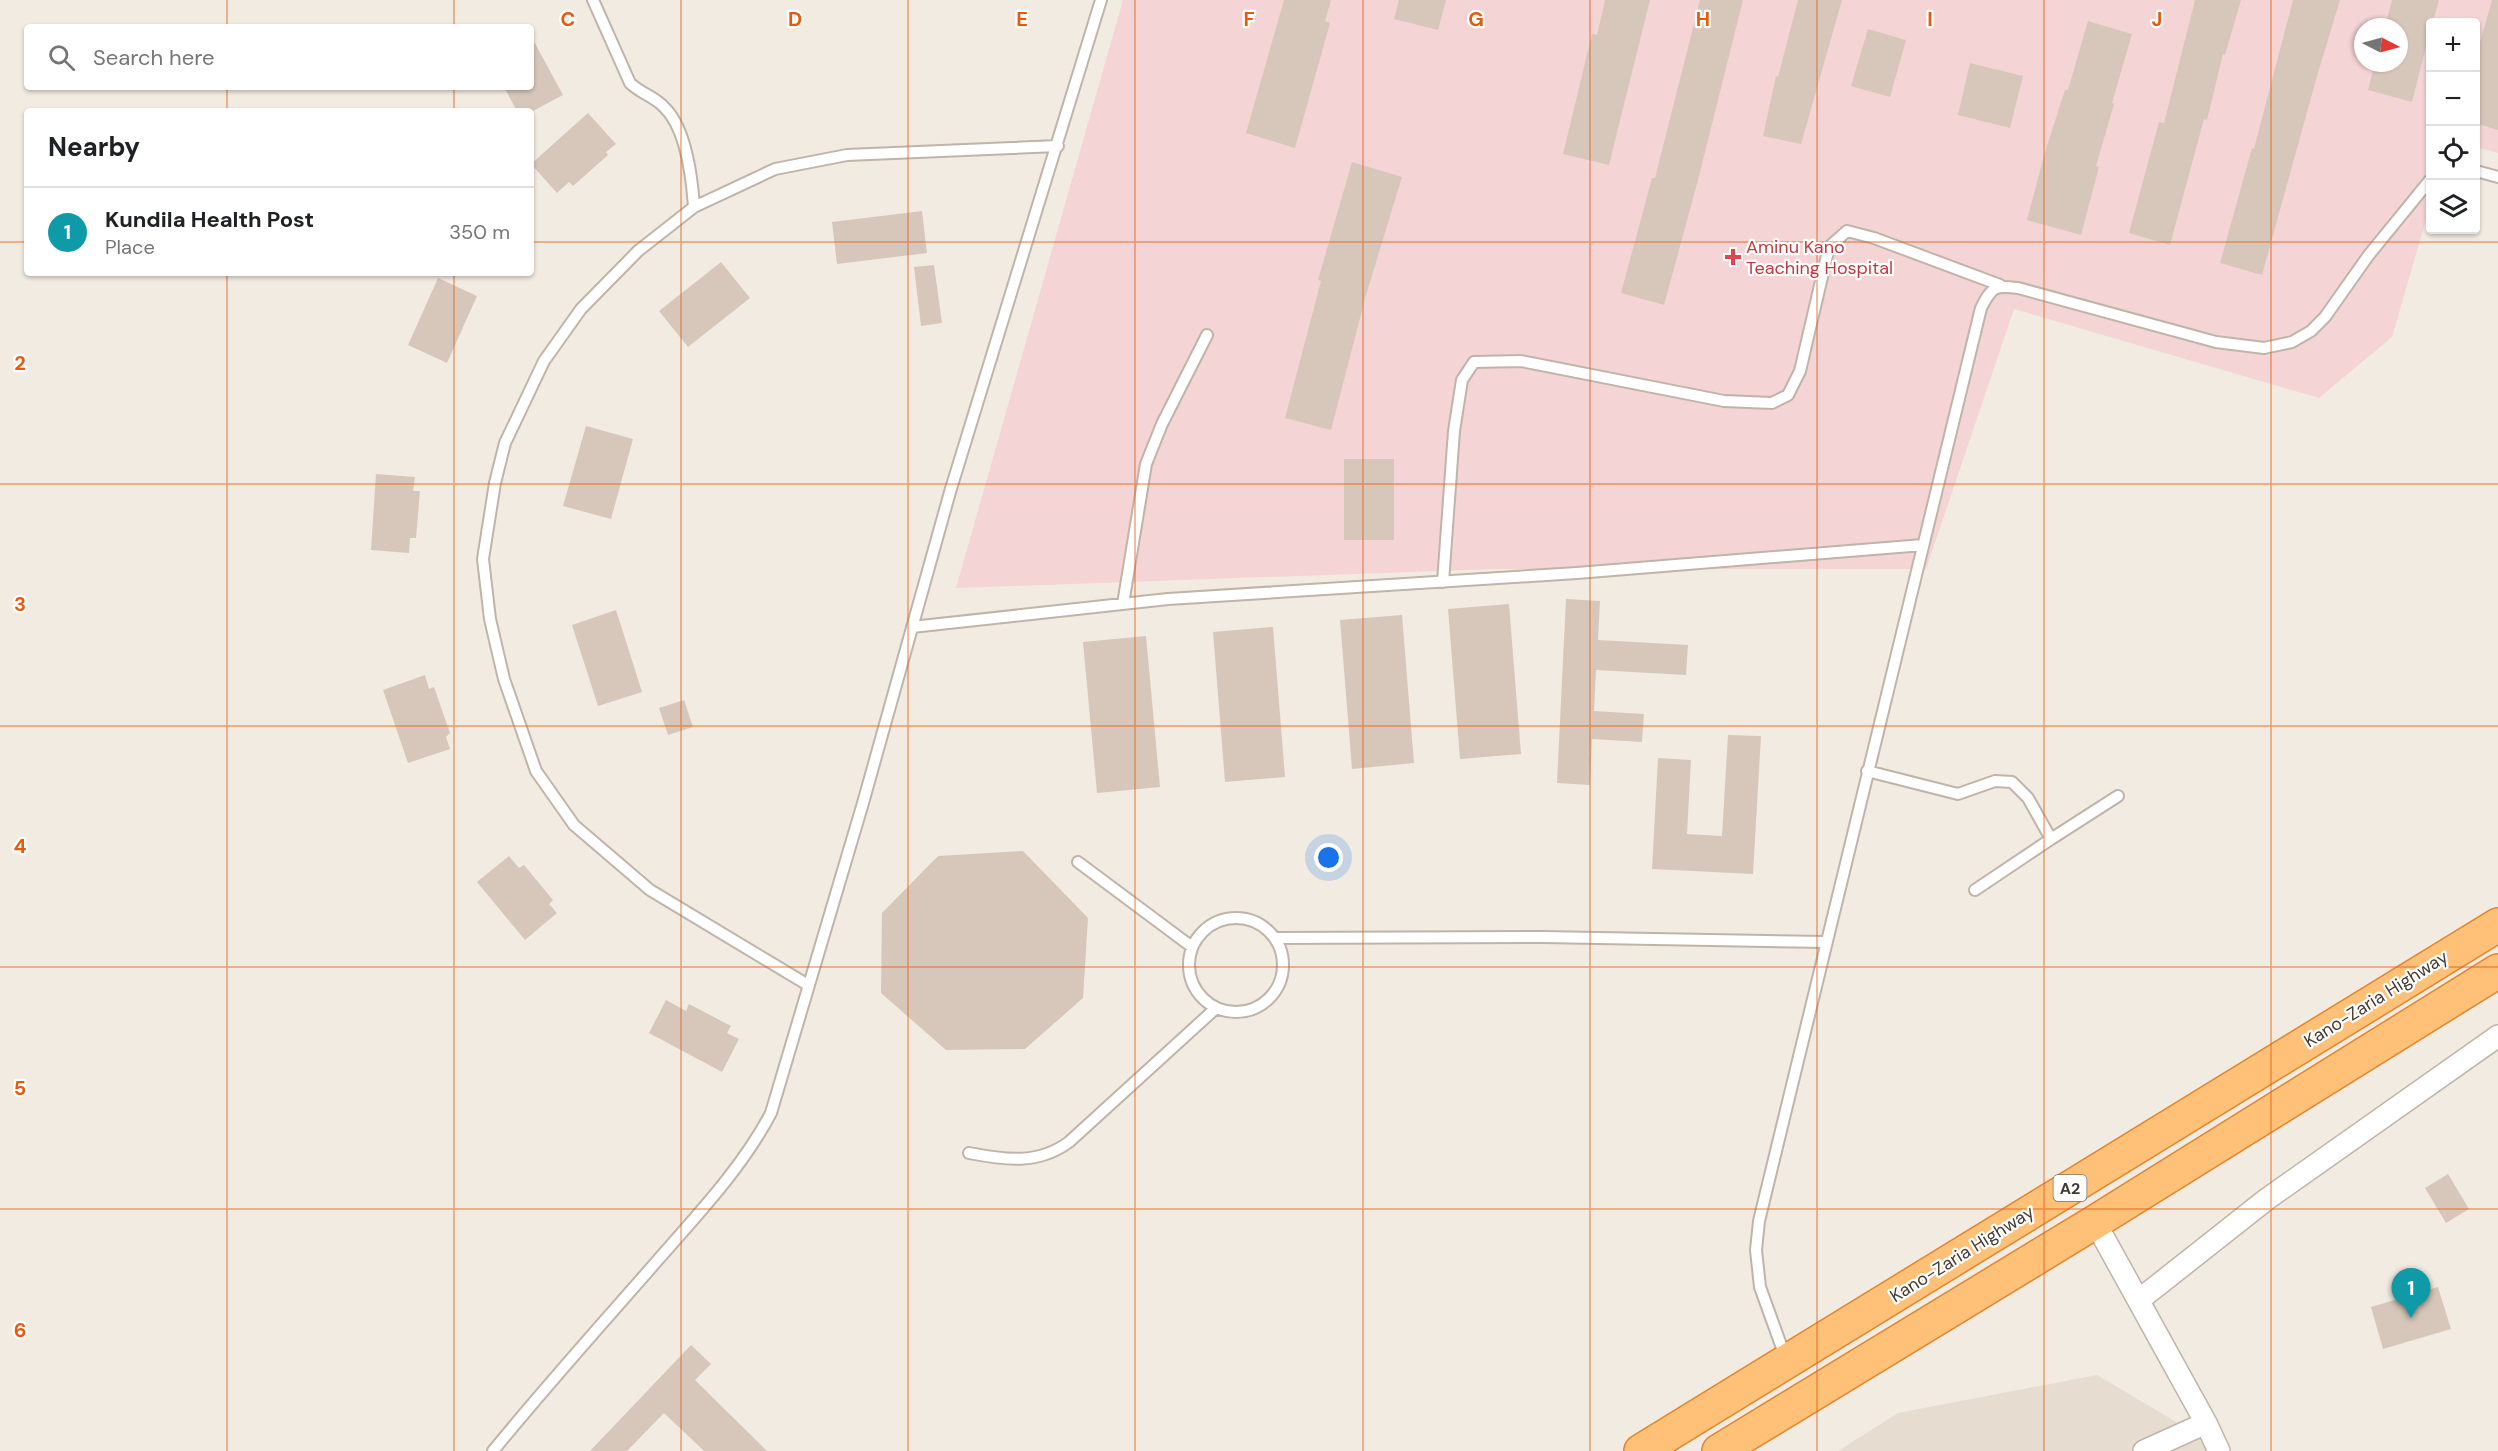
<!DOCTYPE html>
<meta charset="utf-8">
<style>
body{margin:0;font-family:"DM Sans",sans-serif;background:#f2f2f2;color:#202124}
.controls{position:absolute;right:18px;top:18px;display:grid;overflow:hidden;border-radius:6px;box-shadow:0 2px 4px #0004}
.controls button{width:54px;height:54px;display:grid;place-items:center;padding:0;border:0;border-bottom:2px solid #e0e0e0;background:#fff;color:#202124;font:30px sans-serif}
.compass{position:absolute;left:2354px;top:18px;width:54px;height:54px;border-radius:50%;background:#fff;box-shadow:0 2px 4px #0004;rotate:96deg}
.you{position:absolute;left:1329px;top:858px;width:21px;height:21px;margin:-15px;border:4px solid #fff;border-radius:50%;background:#1a73e8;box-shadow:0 0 0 9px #1a73e833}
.badge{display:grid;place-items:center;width:39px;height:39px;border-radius:50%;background:#db2777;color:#fff;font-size:20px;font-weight:700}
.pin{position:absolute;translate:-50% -50px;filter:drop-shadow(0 2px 3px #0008)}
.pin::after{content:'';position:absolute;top:32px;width:21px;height:18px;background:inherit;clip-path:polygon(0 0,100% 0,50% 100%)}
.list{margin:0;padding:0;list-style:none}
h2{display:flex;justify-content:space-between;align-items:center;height:78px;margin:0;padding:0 24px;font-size:26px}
h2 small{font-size:20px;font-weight:400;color:#757577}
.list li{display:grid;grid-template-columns:39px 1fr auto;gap:18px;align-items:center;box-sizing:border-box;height:90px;padding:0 24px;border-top:2px solid #e0e0e0}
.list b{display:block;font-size:22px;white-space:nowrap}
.list p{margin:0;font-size:20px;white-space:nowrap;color:#757577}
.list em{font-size:20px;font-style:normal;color:#757577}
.icon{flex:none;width:33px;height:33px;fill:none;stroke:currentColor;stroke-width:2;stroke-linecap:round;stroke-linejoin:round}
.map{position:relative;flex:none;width:2498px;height:1451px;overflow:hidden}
.search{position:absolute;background:#fff;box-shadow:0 2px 4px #0004;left:24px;top:24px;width:510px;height:66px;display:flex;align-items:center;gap:15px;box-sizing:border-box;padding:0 21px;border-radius:6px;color:#757577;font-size:22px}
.panel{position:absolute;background:#fff;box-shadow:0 2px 4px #0004;left:24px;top:108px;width:510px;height:168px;border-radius:6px}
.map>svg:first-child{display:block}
.residential{fill:#e6dcd0}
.medical{fill:#f4d4d5;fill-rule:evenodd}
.building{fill:#d7c7ba}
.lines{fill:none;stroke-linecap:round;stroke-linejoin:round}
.service-casing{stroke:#c0b4a8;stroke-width:14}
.minor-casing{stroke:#c0b4a8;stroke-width:24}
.trunk-casing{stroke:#e3852b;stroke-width:36}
.service{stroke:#fff;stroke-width:10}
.minor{stroke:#fff;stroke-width:21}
.trunk{stroke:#ffc177;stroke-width:33}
.grid{fill:none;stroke:#e8590c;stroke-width:1.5;stroke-opacity:0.55}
.health-dot{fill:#e0444e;stroke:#fff;stroke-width:2}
.labels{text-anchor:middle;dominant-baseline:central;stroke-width:4.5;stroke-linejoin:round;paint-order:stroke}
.shield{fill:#fff;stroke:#7b7570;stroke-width:1.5}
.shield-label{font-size:16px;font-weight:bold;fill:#433a32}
.health-label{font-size:18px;fill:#be3a42;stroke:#fff;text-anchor:start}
.street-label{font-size:18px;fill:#433a32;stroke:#fff}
.grid-label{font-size:20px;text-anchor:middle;font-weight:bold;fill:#e8590c;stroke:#fff;stroke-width:4.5;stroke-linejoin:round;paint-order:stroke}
</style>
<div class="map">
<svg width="2498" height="1451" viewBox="0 0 2498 1451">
<rect width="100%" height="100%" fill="#f2ebe2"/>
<!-- residential -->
<path class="residential" d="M2097,1375L2225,1451H1838L1898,1413Z"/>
<!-- medical -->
<path class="medical" d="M1123,0H2498V153L2476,147V22H2430V206L2392,337L2319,398L2014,309L1926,569H1495L956,588ZM2363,27H2399V63H2363Z"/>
<!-- building -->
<path class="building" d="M1284,0H1331L1325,21L1330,23L1295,148L1246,133Z
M1399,0H1446L1438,30L1394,19Z
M1605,0H1650L1609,165L1563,154L1592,34L1597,35Z
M1700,0H1743L1698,180L1664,305L1621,293L1652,178H1655Z
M1798,0H1842L1801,144L1763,136L1776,76L1778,77Z
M2195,0H2241L2225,55L2223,54L2207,120L2204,119L2170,245L2129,233L2159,122L2164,123Z
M2293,0H2340L2317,76L2262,275L2220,263L2252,148L2254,149Z
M2392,0H2439L2433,22H2430V31L2412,102L2368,90L2375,63H2399V27H2385Z
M2492,0H2498V130L2475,123V60Z
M2088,21L2132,34L2112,103L2114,104L2096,166L2099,167L2081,235L2027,220L2045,152L2065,90H2068Z
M1868,29L1906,40L1890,97L1851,86Z
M531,36L563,95L533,111H517L504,87H531Z
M1970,63L2023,76L2010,128L1958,115Z
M588,113L616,144L606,152L608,155L573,186L569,182L557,193L531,164Z
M1352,162L1402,177L1366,295L1331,430L1285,418L1321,281L1318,280Z
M922,211L927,253L837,264L832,222Z
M721,262L750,298L688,347L659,311Z
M934,265L942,323L921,326L914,267Z
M438,278L477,296L447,363L408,345Z
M586,426L633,439L611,519L563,506Z
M1344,459H1394V540H1344Z
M376,474L415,477L413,491H420L416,538H410L409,553L371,550Z
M1566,599L1600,601L1598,640L1688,645L1686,675L1596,670L1594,711L1644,714L1642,742L1592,739L1590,785L1557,783Z
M1509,604L1521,754L1460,759L1448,609Z
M616,610L642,692L598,706L572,625Z
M1402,615L1414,763L1352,769L1340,620Z
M1273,627L1285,777L1225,782L1213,632Z
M1146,636L1160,787L1097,793L1083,642Z
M425,675L429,689L434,687L450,733L446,737L450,749L408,763L383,690Z
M684,700L693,727L668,735L659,708Z
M1728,735L1761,736L1753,874L1652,869L1658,758L1691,760L1687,834L1722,836Z
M1023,851L1088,918L1083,998L1025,1049L946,1050L881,993L882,913L938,856Z
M509,856L519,868L524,865L553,900L549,904L557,913L525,940L477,882Z
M666,1000L686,1011L689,1004L731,1026L727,1033L739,1039L722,1072L649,1033Z
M2448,1174L2469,1209L2446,1223L2425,1188Z
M2438,1287L2451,1329L2383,1349L2371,1307Z
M691,1345L711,1364L695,1380L767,1451H704L664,1413L627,1451H590Z"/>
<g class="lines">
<!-- service casing -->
<g class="service-casing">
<path id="service" d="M593,0L630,83C640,93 655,97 664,107C686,128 692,178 694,207
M2476,171L2498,177
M1443,582L1454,431L1462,380L1474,362L1521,361L1724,401L1772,403L1788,395L1800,371L1829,247L1847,231L1874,238L2000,285
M1123,604L1146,464L1162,424L1207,335
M912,627L1168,599L1577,573L1923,545
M1867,771L1958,794L1995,781L2012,782L2028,798L2051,839L2118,796
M1078,862L1192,947
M1975,890L2051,839
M1189 965a47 47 0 1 1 94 0a47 47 0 1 1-94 0Z
M1276,938L1542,937L1826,942
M808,985L650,890L574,825L536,771L504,679L490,619L483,559L495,483L505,443L544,361L581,309L638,251L694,207L775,169L847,155L1058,146
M969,1153C1005,1160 1038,1165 1069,1142L1215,1009
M1786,1359L1760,1287L1756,1250L1759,1221L1981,308C1992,287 1994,285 2018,288L2216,342L2264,348L2292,342L2311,331L2325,317L2368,256L2430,180
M493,1451C546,1386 602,1324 657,1261C698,1214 742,1168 771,1113L863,803L950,492L1101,0"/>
</g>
<!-- minor casing -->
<g class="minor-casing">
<path id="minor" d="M2095,1222L2206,1423L2219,1451
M2139,1300L2267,1199L2498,1036
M2144,1451L2206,1423"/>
</g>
<!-- trunk casing -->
<g class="trunk-casing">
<path id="trunk" d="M1641,1451L2498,925
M1719,1451L2095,1222L2498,971"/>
</g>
<!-- service -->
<use href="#service" class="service"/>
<!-- minor -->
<use href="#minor" class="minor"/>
<!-- trunk -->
<use href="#trunk" class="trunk"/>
</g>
<!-- grid -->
<path class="grid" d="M227,0V27M454,0V27M681,0V1451M908,0V1451M1135,0V1451M1363,0V1451M1590,0V1451M1817,0V1451M2044,0V1451M2271,0V1451M227,87V111M454,87V111M0,242H27M531,242H2498M227,273V1451M454,273V1451M0,484H2498M0,726H2498M0,967H2498M0,1209H2498"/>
<!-- markers -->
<path class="health-dot" d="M1730 248h6v6h6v6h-6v6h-6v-6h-6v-6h6z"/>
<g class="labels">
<!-- shield labels -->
<rect class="shield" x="2053.5" y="1175" width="33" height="26" rx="4.5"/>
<g class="shield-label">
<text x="2070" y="1188">A2</text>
</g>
<!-- health labels -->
<g class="health-label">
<text x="1746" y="247">Aminu Kano<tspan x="1746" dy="21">Teaching Hospital</tspan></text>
</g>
<!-- street labels -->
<g class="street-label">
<text transform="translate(2376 999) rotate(-32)">Kano-Zaria Highway</text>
<text transform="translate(1962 1254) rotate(-32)">Kano-Zaria Highway</text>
</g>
</g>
<g class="grid-label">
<text x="568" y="26">C</text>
<text x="795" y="26">D</text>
<text x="1022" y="26">E</text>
<text x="1249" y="26">F</text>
<text x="1476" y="26">G</text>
<text x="1703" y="26">H</text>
<text x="1930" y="26">I</text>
<text x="2157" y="26">J</text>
<text x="20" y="370">2</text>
<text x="20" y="611">3</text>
<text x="20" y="853">4</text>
<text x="20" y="1095">5</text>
<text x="20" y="1337">6</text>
</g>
</svg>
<div class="controls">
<button>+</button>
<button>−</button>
<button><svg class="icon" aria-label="locate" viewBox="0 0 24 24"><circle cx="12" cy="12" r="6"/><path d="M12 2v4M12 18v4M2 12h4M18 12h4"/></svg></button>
<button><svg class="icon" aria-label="layers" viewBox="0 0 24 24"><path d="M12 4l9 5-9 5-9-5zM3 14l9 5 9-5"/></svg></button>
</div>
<svg class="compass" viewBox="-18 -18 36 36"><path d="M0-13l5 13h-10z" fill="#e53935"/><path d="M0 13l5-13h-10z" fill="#757577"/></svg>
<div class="you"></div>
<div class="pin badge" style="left:2411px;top:1318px;background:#0f9aa8">1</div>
<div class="search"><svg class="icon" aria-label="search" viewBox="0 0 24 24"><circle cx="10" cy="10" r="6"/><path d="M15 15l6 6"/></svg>Search here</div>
<section class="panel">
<h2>Nearby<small></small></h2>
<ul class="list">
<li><span class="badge" style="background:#0f9aa8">1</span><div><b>Kundila Health Post</b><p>Place</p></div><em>350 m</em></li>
</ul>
</section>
</div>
